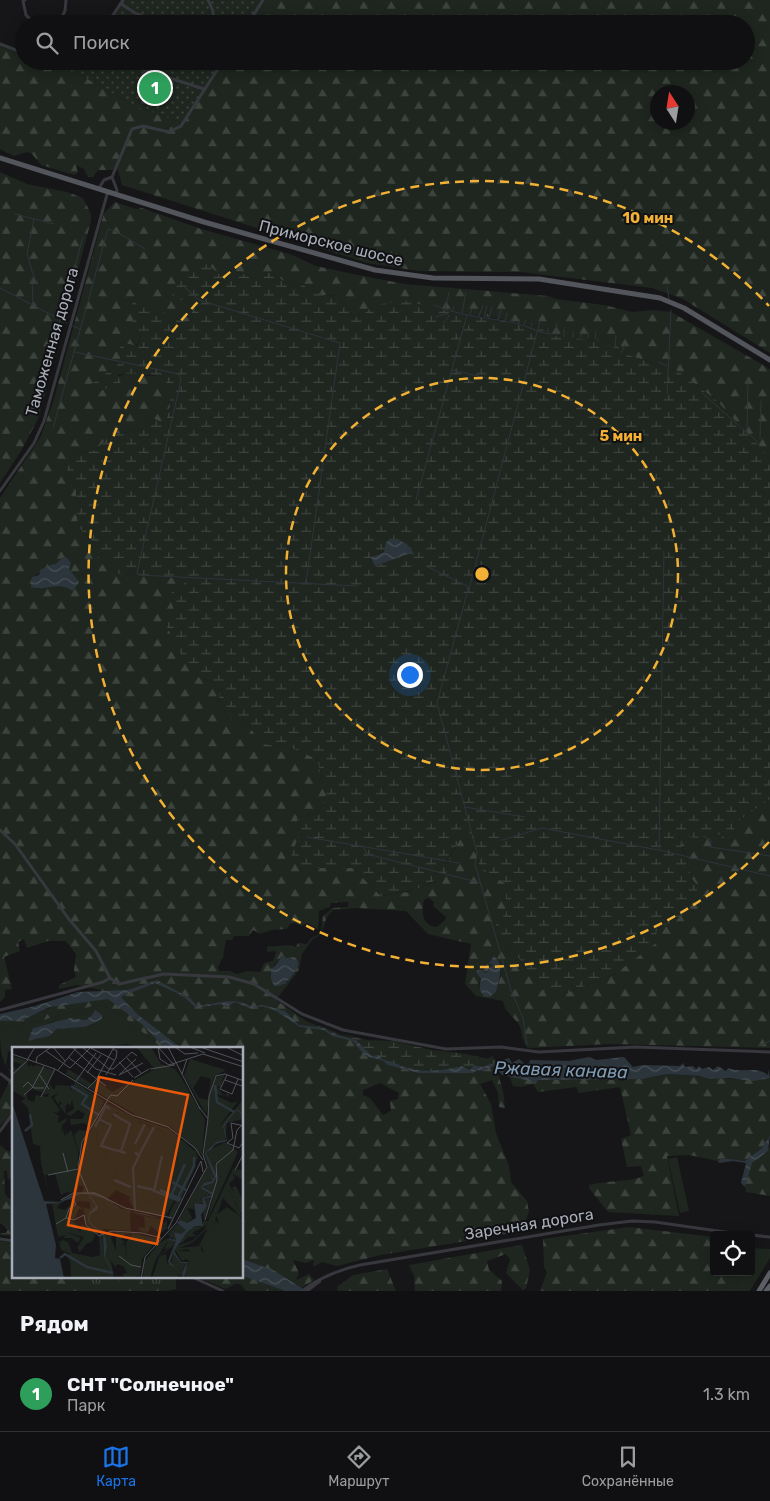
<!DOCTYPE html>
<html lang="ru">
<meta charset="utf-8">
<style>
body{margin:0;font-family:Rubik,sans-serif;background:#1e1e20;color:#f1f3f6}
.controls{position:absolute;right:15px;bottom:15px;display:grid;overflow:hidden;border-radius:5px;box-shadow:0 2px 12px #0003}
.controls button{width:45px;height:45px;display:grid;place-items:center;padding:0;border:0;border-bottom:1px solid #303032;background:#101012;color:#f1f3f6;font:25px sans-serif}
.compass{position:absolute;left:650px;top:85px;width:45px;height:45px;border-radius:50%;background:#101012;box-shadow:0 2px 12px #0003;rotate:348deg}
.you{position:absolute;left:409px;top:674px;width:18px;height:18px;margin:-12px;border:4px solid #fff;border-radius:50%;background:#1a73e8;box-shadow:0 0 0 8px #1a73e833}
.badge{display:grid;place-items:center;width:32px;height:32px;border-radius:50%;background:#1a73e8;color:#fff;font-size:16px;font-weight:700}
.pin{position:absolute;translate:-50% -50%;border:2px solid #fff;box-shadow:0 1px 5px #0006}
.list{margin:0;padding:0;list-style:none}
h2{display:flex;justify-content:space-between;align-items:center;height:65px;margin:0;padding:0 20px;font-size:21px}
h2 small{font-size:16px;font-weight:400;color:#9c9d9f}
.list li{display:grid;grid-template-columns:32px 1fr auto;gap:15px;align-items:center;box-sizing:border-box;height:75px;padding:0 20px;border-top:1px solid #303032}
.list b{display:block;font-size:19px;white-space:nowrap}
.list p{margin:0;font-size:16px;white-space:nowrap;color:#9c9d9f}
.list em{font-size:16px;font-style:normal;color:#9c9d9f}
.icon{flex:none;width:28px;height:28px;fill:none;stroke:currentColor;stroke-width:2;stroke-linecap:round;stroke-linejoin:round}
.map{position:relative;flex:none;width:770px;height:1291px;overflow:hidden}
.search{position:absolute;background:#101012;box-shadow:0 2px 12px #0003;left:15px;right:15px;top:15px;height:55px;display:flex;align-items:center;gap:12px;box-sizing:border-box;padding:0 18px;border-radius:28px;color:#9c9d9f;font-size:19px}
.sheet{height:140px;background:#101012}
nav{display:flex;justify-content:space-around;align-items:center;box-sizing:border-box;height:70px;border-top:1px solid #303032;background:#101012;font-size:14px;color:#9c9d9f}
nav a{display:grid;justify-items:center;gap:2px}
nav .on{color:#1a73e8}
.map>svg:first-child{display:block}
.grass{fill:#1e261f;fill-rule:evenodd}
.forest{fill:url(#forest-firs);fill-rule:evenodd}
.wetland{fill:url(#wetland-marsh);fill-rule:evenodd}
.park{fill:url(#park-tufts)}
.garden{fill:url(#garden-dots)}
.water{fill:url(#water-waves)}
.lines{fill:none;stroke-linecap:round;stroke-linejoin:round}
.stream{stroke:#2c353c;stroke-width:1}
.minor{stroke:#37383d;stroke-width:3}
.primary{stroke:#53555c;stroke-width:5}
.trunk{stroke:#5b5e65;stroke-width:5}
.ring{fill:none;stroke:#f2b134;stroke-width:2.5;stroke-dasharray:9 6}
.labels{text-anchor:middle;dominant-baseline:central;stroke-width:4;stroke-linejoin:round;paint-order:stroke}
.street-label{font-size:16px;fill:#a8adb8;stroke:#111113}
.water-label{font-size:18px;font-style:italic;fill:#7f9bb3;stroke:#111113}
.inset-river{fill:none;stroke:#2c353c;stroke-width:2.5}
.inset-road{fill:none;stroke:#505258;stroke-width:1}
.view{fill:#e8590c;fill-opacity:0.15;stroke:#e8590c;stroke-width:2.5}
.inset-edge{fill:none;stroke:#a8adb8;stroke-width:2.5}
.centre{fill:#f2b134;stroke:#111113;stroke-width:2.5}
.ring-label{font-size:15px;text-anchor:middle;font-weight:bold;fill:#f2b134;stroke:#111113;stroke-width:4;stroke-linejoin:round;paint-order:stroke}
</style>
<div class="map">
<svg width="770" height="1291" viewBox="0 0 770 1291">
<defs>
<pattern id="forest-firs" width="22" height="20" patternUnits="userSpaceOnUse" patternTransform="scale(1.25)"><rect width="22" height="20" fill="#1e261f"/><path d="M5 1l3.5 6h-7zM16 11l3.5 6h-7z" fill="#3c433d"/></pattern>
<pattern id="wetland-marsh" width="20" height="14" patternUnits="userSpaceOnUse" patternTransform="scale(1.25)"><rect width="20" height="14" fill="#1e261f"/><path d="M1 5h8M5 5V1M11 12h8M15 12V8" fill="none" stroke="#3c433d"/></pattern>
<pattern id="park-tufts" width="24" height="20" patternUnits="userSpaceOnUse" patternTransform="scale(1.25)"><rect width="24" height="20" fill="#1e261f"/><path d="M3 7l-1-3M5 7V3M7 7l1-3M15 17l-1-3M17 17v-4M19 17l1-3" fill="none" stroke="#3c433d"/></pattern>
<pattern id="garden-dots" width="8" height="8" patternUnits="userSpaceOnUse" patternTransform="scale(1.25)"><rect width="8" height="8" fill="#1e261f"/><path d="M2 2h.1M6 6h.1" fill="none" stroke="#3c433d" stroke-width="1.8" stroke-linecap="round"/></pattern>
<pattern id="water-waves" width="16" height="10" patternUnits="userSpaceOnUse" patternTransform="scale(1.25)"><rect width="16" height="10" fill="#2c353c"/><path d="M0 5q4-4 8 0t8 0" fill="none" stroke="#485056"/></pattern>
</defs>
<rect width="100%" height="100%" fill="#161618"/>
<!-- grass -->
<path class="grass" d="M96,1005L115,1010L162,1048H141L127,1044L89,1048L19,1047L8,1052L6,1067L14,1073V1076C0,1063 0,1047 0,1028L43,1020ZM93,1014L85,1027L57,1029L38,1039L31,1040L33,1028L70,1018L86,1020Z
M677,1157L689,1211L680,1213L668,1159Z
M753,1248L770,1249V1258L750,1291H734L743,1272H751Z"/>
<!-- forest -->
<path class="forest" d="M263,0H770V353L683,299L652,288L521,272L419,271L367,263L122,185L118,170H98L93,177H88L84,169L76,165L78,173L74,175L41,165L32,154L27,152L14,156L0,149V44L24,53V61H46L72,70L135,106L183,123L223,61H746V24H248ZM658,92H688V122H658Z
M0,172L27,184L67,192L83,198L91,214V221L38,419L21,451L0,483Z
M115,202L136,209L142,208L201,229L290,254L316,266L348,273L405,284L548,296L556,299L604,305L632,312L654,310L671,312L770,369V458L716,400L678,371L631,356L614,345L596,340L558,337L538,327L490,317L451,312L372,306L365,313L354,318L339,296L322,295L301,284L293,287L270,272L260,279L231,270L177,300L189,301L193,317L188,323L176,319L133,325L141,338L136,346L120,342V363L86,388L133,371L147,376H163C173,394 172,405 165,424L154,419L138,431L111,434L96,450L72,454L67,470L76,488L78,527L109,559L119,574L182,578L184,584L176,612L191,674L218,684L220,704L228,718L248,725L263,744L289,747L317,759L326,795L319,812L297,818L304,868H353L381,896L407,892L435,882L469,824L479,866L506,884V914L498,938L511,948L527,970L561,995L615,974L657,928L676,921L697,885L692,879L679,835L703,831L716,832L726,842L735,839L734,824L770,799V1048L609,1044L528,1048C521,1041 523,1033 519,1025C513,1015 505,1013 503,1001L476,996L465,984L471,944L428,934L406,911L357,908L333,910L327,917L321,934L312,940L302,954L299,970L276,1000L306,1021L374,1049L483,1061L493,1056L503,1091L505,1108L499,1107L498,1093L492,1080L480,1084L491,1104L496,1133L509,1166L511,1182L527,1201L529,1212L526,1220L532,1230L381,1255L337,1266L322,1262L313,1267L314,1260L306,1263L293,1260L299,1273L296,1280L309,1274L314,1280L297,1291H246L240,1284H235L226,1289L197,1277H242V1048H162L115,1010L96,1005L43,1020L0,1028V1021L5,1018L22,1020L57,1005L102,999L101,990L77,985L59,989V985L76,977L74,970L76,954L66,941H48L27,948L24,939L18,942L20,951L4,957L12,989L5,990V997L0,1002V498L41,436L54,399L104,213ZM62,558L73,575L67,587L52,585L37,589L32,577C41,574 47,565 56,565ZM429,898L434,902L433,906L446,917L445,920L437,927C422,926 421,912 424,900ZM348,902V907L333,908L323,916L321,933L310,939L307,944L298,943L296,947L288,945L267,947V952L275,951L276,953L273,961L264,963L260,972L247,971L237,974L230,971H219L218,967L223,957L226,940H232L234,936H249L253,930L260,934L272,930L287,929L290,924L295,923L302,926L307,923L318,929L319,911L330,907L331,903ZM282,956L299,963C295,973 287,986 276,985C266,973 273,966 282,956ZM494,959C506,966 499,980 496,992L479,988L480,975L488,972V969L493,965ZM380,1083L399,1093L398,1099L390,1101L391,1111L383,1115L370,1098L363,1095V1090Z
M668,1074C702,1076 737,1082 770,1078V1135L762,1148L745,1161L721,1158L718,1161L689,1155L667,1156L679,1216L608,1212L589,1188V1185C608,1180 626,1183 644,1176L641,1166L627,1167L621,1139L631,1135L620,1087L579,1093L576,1087L538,1092L533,1084L521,1087L513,1086L509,1075C540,1083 570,1079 602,1078C624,1078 645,1080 668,1074Z
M9,1082L14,1085V1110L0,1126V1100Z
M0,1145L7,1151L14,1152V1176L8,1180L7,1171H4L5,1194L10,1199L14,1197V1236L0,1235V1233H6L8,1229L0,1223Z
M770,1147V1196L746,1192L745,1187L750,1165Z
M629,1227L714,1237V1272H743L734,1291H540L547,1272L544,1266L543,1239Z
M0,1241L14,1243V1277H78L83,1291H0Z
M522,1245L530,1270L526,1288L523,1290L506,1273L510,1260L506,1254L487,1261L489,1270L502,1281L501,1291H415L414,1276L409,1265Z
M387,1269L396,1291H338L337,1287L353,1275Z
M116,1277H142L143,1284L147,1289L151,1286L160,1285L166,1291H125Z"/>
<!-- wetland -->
<path class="wetland" d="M208,264L220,275L231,270L260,279L270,272L293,287L301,284L322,295L339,296L354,318L365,313L372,306L403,300L451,312L538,327L558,337L596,340L615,345L631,356L678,371L716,400L770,458V799L734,824L735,839L726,842L716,832L711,843L703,832L698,838L679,836L692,879L697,885V898L676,921L657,928L655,944L615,974L561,995L543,991L511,948L498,938L496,924L506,913V884L479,866L469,825L446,862L448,871C428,889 406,892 381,896L353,868H304L291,856L299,835L297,818L319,812L326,795L317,759L289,747L263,744L248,725L228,718L220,704L218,684L191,674L166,625L175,612L168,595L184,584L182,578L119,574L109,559L98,558L95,544L78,527L76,488L67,470L72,454L96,450L111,434L138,431L154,419L165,423C172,405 173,394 163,376C146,376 135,371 118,375L121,385L118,394L107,388L88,398L86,388L120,363V342L137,346L141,338L133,325L132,303L140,299L176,319L188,323L193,317L189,301L177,300L172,295C182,275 186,269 208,264ZM386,542H403L414,555L408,554L377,565L374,557L386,550Z
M315,1026H321L340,1034L367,1040L393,1041L432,1050L460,1053L494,1060L495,1058L496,1064L483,1067L474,1065L472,1070L458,1067L449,1070L431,1072L401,1067L372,1056L356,1040Z"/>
<!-- park -->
<path class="park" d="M78,1277H116L125,1291H83Z
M142,1277H174L176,1278V1289L166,1291L159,1285L151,1286L147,1289L143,1284Z"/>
<!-- garden -->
<path class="garden" d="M123,0H263L248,24H107Z
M81,61H223L183,123L135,106L72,70Z"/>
<!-- water -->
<path class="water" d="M393,539C401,538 413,548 414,555L408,554L375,566L371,558L384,552L386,542Z
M66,557L71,563L69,569L79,582L73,591C59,580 45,592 31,587L32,577L39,575L41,569L47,568L50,565L56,564L62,558Z
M282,956L287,958L295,957L299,963C295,975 285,987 274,986L271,979V969L275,966Z
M494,956C505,966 499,978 496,992L488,997C478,993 479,988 481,979L476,972L478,970H482L484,973L488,972V969L493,965L489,963Z
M157,980L190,998L197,1006C215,1004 235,996 251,1007L263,1005L285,1011L299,1025L324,1028L331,1033L356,1040L372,1056L379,1055C382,1061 386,1060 392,1062C417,1074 436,1072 462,1066L469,1070L472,1069L473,1065L483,1067L509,1058L512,1063L519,1059L525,1064L529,1063L530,1060L569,1061L589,1057L596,1060L624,1057L633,1067L643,1065L680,1066L683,1063L685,1067L693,1066L696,1069L699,1066L702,1069L709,1067L713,1070L718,1066L726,1071L728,1068C742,1074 755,1065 768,1075V1069L770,1078L753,1081L729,1078L710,1079L699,1076L668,1074L641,1079L538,1080L535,1084L531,1081L502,1075L494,1066L484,1071L477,1070L473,1073H419L388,1065L382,1060L365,1056L353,1041L332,1036L324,1030L300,1027L276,1011L261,1006L251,1009L235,1002L227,1007L221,1004L196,1008L183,996L155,983L121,997L137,1014L181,1048H165L143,1025L108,999L50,1007L23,1020L0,1021V1014L35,1006L78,992L128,990Z
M95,1010L102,1015V1019L85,1027L57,1029L49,1036L28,1041L33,1028L70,1018L86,1020L93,1014Z
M770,1135L768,1151L752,1163L745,1187L741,1183L746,1163L733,1161L719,1163L718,1161L721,1158L745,1161L762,1148Z
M242,1259L275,1271L306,1291H286L243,1276Z"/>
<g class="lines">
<!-- stream -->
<path class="stream" d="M15,214L34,219L27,254L36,284
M34,219L54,224
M32,279L33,305
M180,283L199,300L340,343L306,583
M667,287L669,299
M0,288L67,323
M434,305C461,317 490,317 519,324C529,327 542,334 553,334
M445,309L449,293
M453,311L454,306
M462,313L466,292
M470,315L472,308
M479,316L483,305
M436,317L445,314
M484,317L487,306
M489,318L492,307
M498,320L502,307
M505,321L507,313
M512,322L514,316
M443,323L449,316L446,313
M519,323L520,319
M524,325L526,320
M73,326L80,329
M531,327L532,323
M548,333V328
M556,335L557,323
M564,337V329
M581,337V330
M573,338V331
M588,338V332
M595,339L596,332
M615,348L616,336
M75,352L179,374L181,380L137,573L138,575L357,586
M621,353L625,345
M658,362L667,366
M452,370L491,379
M702,393L760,444
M667,394L671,310
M34,416L83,237
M53,428L108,229L115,231L145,249
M747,434L748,381
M760,439L761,401
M416,500L467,315
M664,551L659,850L770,876
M428,567L467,586L468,590L437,703L477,853L475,864L511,990L523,1018L527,1045
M469,589L540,321
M465,807L525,817
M703,836L711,840L710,847L770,856
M307,837L459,863
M502,840L542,828L658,850
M363,847L367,854L481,883
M759,1046L770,1041"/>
<!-- minor -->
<path class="minor" d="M25,0L23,1L26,15L35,24
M208,0L213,11L214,24
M121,4L137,14L164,24
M58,24L65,11L66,0
M107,24L123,0
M248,24L263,0
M0,44L24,53
M47,61C59,66 72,75 81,61
M117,61L204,89
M197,61L218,68
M112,177L117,190L116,194
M99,188L104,180L112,177L132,129L143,126L169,132L181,126L223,61
M0,491L34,443L44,421L108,191
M0,830L15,844L68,918L96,951L110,978L119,984L164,974L229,977L254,984L302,1014L343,1030L446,1049L501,1047L539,1052L636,1047L770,1052
M0,1010L103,982L110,978
M1,1074L14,1084
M0,1131L14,1112
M751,1235L770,1237
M0,1239L14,1241
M192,1277L223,1291
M302,1291C319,1278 338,1270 360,1265L599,1225L632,1221L655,1222L746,1235
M307,1291L320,1281"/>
<!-- primary -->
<path class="primary" d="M0,158L204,222L375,270L433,278L539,279L660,298L684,308L770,360"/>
<!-- trunk -->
<path class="trunk" d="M759,1291L770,1273
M766,1291L770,1286"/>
</g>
<!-- distance rings -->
<g class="ring">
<circle cx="482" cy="574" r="196"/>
<path d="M769 842A393 393 0 1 1 769 306"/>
</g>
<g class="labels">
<!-- street labels -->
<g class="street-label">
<text transform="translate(331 243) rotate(14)">Приморское шоссе</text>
<text transform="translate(52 342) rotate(-74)">Таможенная дорога</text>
<text transform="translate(529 1224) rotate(-9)">Заречная дорога</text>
</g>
<!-- water labels -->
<g class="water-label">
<text transform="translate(561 1070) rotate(2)">Ржавая канава</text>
</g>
</g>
<!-- overview -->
<g transform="translate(12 1047)">
<rect width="231" height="231" fill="#161618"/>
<path d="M53,115L61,142L49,148L43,127L33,128L37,148L29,116Z" fill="#1e261f"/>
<path d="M124,0H139L149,17L163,22L169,30L193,73L190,108L159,81L129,71L54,27L56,22L80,37L85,33L100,45L143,22ZM0,9L13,13L17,20L19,17L21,20L24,18L42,23L30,45L19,42L14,45L16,53L22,55L24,48L36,50L37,46L32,48V45L34,38L38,42L36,35L42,43L44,38L58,39L59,43L63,35L92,54L82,79L72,90L70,94L67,107L62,88L67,83L74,84L77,80L72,76L59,78L58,72H70L73,67L66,63L58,69L54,67L62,62L60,53L58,59L56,56L53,60L54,67L47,59L50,56L48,54L47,58L42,51L46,46L39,50L48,63L45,66L40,64L47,69L46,76L55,71L54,75L48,78L51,77L49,84L53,82L51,85L53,89L54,83L55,87L59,83L66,104V119L62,124L66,122L73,90L81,81L95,56L124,71L157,82L184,105L186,111L153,170L123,163L117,154L118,150L104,143L95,152L109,162L118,163L119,184L91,182L92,185L86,187L75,177L73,171L71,160L78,162V155L66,154L63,157L67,159L71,163L67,162L63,171L58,173L64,177L68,186L70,177L84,186L80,195L74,197L68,205L65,201L72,190L54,185L69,191L66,196L59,191H51L54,188L46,190L40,156L49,155L45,161L53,163L59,157V153H53L62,147L75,146L70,145L72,140L67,138L65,144L56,146L57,139L51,133L50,140L47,139L44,127L48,126V133L50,126L46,117L42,121L38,115L40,127L30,126L33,121L29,118L28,99L21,97L16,61L9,54L14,52L0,43V18L4,22L9,17L0,14ZM105,65L120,75L127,74L150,84L166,103L165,128L160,131L159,139L151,144L145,142L146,150L134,157H126L121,136L112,142L101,137L105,125L93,112L94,101L87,99L84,92L85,84L97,81V77L88,76L95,73V68L101,71L100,68ZM178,12L214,23L202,30L196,50L199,32L189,29L181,41L187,51L196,53L203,31L212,28L209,40L205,39L210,47L214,49L215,45L218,50L204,47L202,44L203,48L220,56L226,54L206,81L231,53V72L215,76L213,94L219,93L207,96L193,106L196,104L209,131L206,130L201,151H197L199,153L192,173L191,163L195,160L191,153L199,150L201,147L189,141L202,135L203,129L196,110L202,132L188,141L199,148L189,151L191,156H181L184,167L182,162L175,161L180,171L175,176L167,173L196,119L192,108L197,55L194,67L172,29ZM186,113L160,173L156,172L160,161ZM221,122L231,123V133L221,127L223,131L217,137L222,146L220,140L224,139L231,154L227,155L216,142L231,172L211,151L203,173L207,176L203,175L201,179L205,176L206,182L203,185L197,181L189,200L190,205L179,208L178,203L174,202L162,205L165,199L180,194L192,183ZM196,181L187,199L167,201L181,195ZM120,166L151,173V177L155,173V181L148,187L139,179L136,186L128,184L126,180L133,181L132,170ZM192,174H196L194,178L180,186L185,189L176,190L170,196L177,195L165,197L175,184L183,179L189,180ZM165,177L178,181L169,187L162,185L165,191L164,197L155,195L143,214L138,231H131L132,215L147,196L156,191L163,194L156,187ZM101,185L99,191L104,204V185L117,186L116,191L115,186L109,192L113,195L109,199L113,197L115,215L114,196L120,186L146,192L130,212L128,229L113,231L110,227L115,226L112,220L106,217L103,220L99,213L102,231L58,215L54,208L59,207L49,203L47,195L51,193L56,195L60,206L81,210L88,208L87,189L90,187L92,208L95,199L91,186Z" fill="#1e261f" fill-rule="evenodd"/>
<path d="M103,65L150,84L166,103L165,128L160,131L159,139L152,144L145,143L146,150L134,157H126L121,137L112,142L101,137L105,125L93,112L94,101L87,99L84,92L85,84L97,81V77L88,76L95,73V68L101,71ZM215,142L231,156V168L229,165L227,168L231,175H229L231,231H175L172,227L177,214L175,212L170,214L164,204L192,205L189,198L202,169L198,180L200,181L204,180L199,179L202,176H207L204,168L215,160L226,168L222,160L227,164L223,154L221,156L213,147L221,151ZM156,194L163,197L147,210L154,207L155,216L159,218L161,206L171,216L175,215L170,225L172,231L166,227V231L140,232L148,208L158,200L152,203Z" fill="#1e261f"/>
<path d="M58,210L75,220L100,226L102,231H59Z" fill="#1e261f"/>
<path d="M213,95L226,105L195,174L206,130H210L206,127L204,116L200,117L196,104Z" fill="#1e261f"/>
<path d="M0,55L32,154L47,155L61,147L82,146L96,153L97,155L100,156L103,158L109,163L133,167L151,172L109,163L104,160L103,158L97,155L93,152L77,147L86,160L85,163L78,167L77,174L93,189L95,199L93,209L99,221L103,231L92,209L91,189L76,174L77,166L84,159L76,147H69L47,156L34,157L44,198L43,211L48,212L52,231H0ZM225,62L228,64L231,69L225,63L217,72L212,80L213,83L215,94L203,97L200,102L194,106L205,129L201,136L190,140L201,146L199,150L192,152L195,159L189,168L191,179H183L175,185L162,204L169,215H176L172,231L170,226L175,216H169L161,206L158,215L163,220L158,218L156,215L157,211L164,194L157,193V192L161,186L158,192L164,193L162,185L169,187L174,183L165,176L168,173L175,176L184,171L182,156L191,157L190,151L200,148L188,141L192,136L200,134L199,126L201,133L202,130L193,106L204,95L214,93L211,79L217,70Z" fill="#2c353c"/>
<path class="inset-river" d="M203,38L205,55L222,65M59,39L75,49L70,57L87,68M101,67L118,77L109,104M87,72L99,78L89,99L114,106M83,80L94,59L98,62M13,84L20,78L18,67M123,97L133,77M127,108L142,80M150,109L142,144L168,154M102,133L119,140M160,135L174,143M125,139L142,143M148,143L169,152M159,149L173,117M166,150L182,119V110M123,163L121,121L127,109L123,105M48,211L53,207L75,220L101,226"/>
<path class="inset-road" d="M41,0L53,14M60,0L84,22L104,28M70,0L97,22M146,0L148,12L157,18L191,7L232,20M156,0L188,62M163,0L173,7L186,6M178,0L193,6M188,0L232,15M214,0L232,9M79,1L102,13M147,1L162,18M34,4L58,21L79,0M0,7L43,22L120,68L156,80L183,101L191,113M56,10L94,39M115,11L130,27M15,13L23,0M107,15L121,30M24,16L25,10L39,0M97,22H101L120,5L125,9M138,22L163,18M46,23L65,0M75,26L89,8M27,27L37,42M170,27L175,12M0,28L16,13M94,28L104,11L105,4L101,2M107,28L131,16M107,28L124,12M215,28L208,42L220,47L226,32M122,31L137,22M213,33L230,39M64,34L84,6M11,40L16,35L22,41H32M76,41L84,33L102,0M12,48L20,41L32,19M29,50L43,22M95,53L99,48L105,49L121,33M196,71L197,49L204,29L213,27L232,34M232,79L219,76L221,91L215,96L227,101L232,94M51,106L56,125M66,122L70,95L95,54M66,122L76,145M223,123L232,106M36,128L66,122M49,153L61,146H83L113,161L160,171M54,171L57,162L64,157L61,153M193,173L205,133L204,117L221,103L225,83L232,76M44,177L54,171L62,173L72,168L74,178L86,188M156,182L189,114L191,125M86,189L100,184L130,186L149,191M107,209L119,218L129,220M129,232L133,210L164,176L195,120L191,108L196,72L187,60"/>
<path class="view" d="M87,30L176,48L145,197L56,178Z"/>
<rect width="231" height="231" class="inset-edge"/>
</g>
<circle cx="482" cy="574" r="8" class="centre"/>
<g class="ring-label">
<text x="648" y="223">10 мин</text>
<text x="621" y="441">5 мин</text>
</g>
</svg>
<div class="controls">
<button><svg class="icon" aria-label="locate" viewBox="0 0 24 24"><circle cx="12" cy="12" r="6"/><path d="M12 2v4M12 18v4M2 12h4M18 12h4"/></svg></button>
</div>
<svg class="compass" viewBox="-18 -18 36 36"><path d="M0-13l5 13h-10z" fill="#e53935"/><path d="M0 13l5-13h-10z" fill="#9c9d9f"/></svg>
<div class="you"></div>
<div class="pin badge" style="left:155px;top:88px;background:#2e9e5b">1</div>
<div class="search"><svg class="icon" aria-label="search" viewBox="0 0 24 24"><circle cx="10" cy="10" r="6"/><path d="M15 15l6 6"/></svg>Поиск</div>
</div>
<section class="sheet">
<h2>Рядом<small></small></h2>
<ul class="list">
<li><span class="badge" style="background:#2e9e5b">1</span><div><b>СНТ &quot;Солнечное&quot;</b><p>Парк</p></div><em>1.3 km</em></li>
</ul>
</section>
<nav>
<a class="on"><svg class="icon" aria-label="map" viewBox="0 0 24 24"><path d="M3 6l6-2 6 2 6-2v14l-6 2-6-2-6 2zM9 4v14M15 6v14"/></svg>Карта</a>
<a><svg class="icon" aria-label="directions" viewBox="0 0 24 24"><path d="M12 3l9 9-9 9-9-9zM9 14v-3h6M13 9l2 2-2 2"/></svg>Маршрут</a>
<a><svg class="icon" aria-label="saved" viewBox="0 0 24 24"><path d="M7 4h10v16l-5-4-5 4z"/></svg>Сохранённые</a>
</nav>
